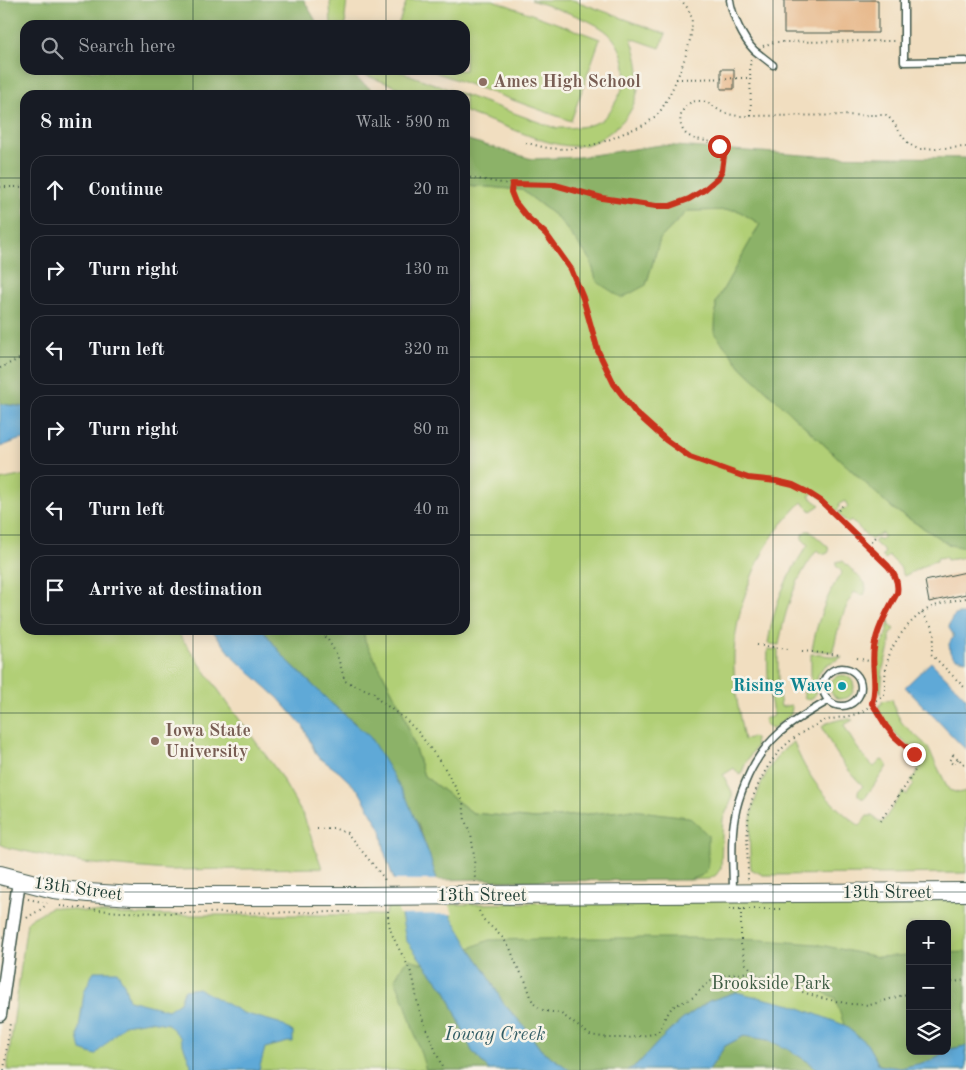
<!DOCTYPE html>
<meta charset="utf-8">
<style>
body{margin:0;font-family:"Old Standard TT",serif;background:#242831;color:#f1f3f6}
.controls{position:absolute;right:15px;bottom:15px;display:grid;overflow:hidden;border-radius:10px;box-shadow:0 2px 12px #0003}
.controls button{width:45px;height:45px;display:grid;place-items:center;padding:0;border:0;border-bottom:1px solid #363941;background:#171b24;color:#f1f3f6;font:25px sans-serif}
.stop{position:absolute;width:15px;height:15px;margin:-11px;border:4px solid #c8321e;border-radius:50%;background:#fff}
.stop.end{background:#c8321e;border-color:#fff;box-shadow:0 1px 5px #0008}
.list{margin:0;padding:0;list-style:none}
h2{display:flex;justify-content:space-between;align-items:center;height:65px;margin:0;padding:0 20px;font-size:21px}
h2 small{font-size:16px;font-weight:400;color:#9ea1a6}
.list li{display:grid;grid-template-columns:32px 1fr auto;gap:15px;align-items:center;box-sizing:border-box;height:70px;margin:0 10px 10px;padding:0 10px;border:1px solid #363941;border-radius:15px}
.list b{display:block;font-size:19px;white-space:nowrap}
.list em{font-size:16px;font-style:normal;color:#9ea1a6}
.icon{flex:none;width:28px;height:28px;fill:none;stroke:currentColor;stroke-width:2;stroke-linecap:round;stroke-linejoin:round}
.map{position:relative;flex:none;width:966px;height:1070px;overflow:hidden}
.search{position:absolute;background:#171b24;box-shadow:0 2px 12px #0003;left:20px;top:20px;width:450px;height:55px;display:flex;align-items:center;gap:12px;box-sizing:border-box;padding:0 18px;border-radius:15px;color:#9ea1a6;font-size:19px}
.panel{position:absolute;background:#171b24;box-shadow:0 2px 12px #0003;left:20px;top:90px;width:450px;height:545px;border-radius:15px}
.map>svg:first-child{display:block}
.green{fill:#b1cf76;stroke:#688655;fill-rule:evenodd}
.forest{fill:#8cb267;stroke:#56784e}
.water{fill:#5fa9d7;stroke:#3f7386}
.pier{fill:#f1dec0}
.building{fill:#e7b88a}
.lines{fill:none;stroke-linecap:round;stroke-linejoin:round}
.service-casing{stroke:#3e5549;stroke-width:9}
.minor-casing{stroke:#3e5549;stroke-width:15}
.secondary-casing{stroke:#3e5549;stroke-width:20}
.path{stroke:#3e5549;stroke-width:2;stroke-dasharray:1 4;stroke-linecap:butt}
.service{stroke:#fff;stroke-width:6}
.minor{stroke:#fff;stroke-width:12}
.secondary{stroke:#fff;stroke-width:18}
.secondary-bridge-casing{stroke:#3e5549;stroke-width:20;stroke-linecap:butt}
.secondary-bridge{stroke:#fff;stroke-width:18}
.route{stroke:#c8321e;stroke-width:6}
.grid{fill:none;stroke:#1f3d34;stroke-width:1;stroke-opacity:0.55}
.education-dot{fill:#8d6e63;stroke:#f7f3e8;stroke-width:2}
.culture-dot{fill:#0f9aa8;stroke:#f7f3e8;stroke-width:2}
.labels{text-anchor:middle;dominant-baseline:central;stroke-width:5;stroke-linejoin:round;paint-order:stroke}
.education-label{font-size:18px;font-weight:bold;fill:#785e54;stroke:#f7f3e8;text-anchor:start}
.culture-label{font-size:18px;font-weight:bold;fill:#0d838f;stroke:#f7f3e8;text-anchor:end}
.street-label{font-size:18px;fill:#1f3d34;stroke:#f7f3e8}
.park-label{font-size:18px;fill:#3c5a41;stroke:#f7f3e8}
.water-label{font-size:19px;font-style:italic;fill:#325d65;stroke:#f7f3e8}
</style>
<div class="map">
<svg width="966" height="1070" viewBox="0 0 966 1070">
<rect width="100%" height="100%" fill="#f7f3e8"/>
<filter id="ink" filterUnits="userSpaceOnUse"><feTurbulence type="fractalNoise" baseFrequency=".02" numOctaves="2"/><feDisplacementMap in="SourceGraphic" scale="10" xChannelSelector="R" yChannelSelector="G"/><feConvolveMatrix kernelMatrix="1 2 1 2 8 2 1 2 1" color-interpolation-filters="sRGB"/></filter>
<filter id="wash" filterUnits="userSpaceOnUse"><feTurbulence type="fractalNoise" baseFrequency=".0096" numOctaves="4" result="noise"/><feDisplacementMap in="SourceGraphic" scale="20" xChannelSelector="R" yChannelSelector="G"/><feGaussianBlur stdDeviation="1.12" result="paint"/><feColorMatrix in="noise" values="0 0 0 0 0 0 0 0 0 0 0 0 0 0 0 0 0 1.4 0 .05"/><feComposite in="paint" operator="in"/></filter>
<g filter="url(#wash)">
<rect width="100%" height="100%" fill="#f1dec0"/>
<!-- green -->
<path class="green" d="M331,0H347L345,17L346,25H331L330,4Z
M407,0H493L600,39L571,121L429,70H465V25H398Z
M531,0H573L666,34L660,48L631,38C640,63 643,83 632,108C628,116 622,122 615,128C606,136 597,142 585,145C563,150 532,137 512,129C496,123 481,118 465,112V95H419L365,75L360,70H396L555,128C570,128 586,128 600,121C606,117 612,109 615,103C619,96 624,87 625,78C627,63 620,44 608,33C591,18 553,8 531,0Z
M465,185L522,190L558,218L590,259L597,282L646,285L660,239L687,211L737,210L760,224L716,302L715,334L742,368L892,508L950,545L966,548V557L947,560L946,557L937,558V561L932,562L904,576L900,567L889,556L885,559L882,556L885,552L874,542L878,538L879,540L884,537L882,533L871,540L851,520L847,523L838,513L843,508L844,509L848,507L845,501L839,504L840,507L836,511L814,492L809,496L820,505L811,511L802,502C795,509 788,517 781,525C757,554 739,603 735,641C731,674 738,708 744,740L752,737L755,739L756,747L746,762L742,772L740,774L738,773L734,768L723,775L732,792V799L723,819L722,836L721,868L716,875L709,879L689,880L701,876L632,810L535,819L473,813L424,776L402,709L365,641L363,630H465Z
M25,475V630H176L231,708L278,772L304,817L322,868L167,870L83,863L9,848L0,844V480Z
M806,531H810L828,547L829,552L826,554H823L817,550C795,579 785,609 779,645L768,644C773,606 786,576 808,545L802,539V535Z
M839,561H843L865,583L866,589L864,595H861L854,592C843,611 837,630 833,652L812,650C817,621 826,596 842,572L836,566V562Z
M889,620L890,626L894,629L890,635V645L883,668L881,693C871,670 875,665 883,643C886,636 888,628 889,620Z
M768,649L778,650V688L781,707L791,705L792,707L791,714L774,728L771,729L766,726L764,719L774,716C768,694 767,672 768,649Z
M811,654L842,657C836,661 829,662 824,667C811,679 820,692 811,700L805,699L803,690L812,688L811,674Z
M830 687a12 12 0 1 1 24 0a12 12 0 1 1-24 0Z
M892,699L896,712L902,723L927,746L949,790L959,793L966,791V873L770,875H763L751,869C750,853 748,835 751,819C755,793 770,756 794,742C805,776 831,806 860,826L867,816H872L882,823L903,792L907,795L914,784L911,781C914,776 920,770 920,763C919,747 877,727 879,705L882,704V701Z
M842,719H849L853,720L844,725C852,741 861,755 874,767L881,760L884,761L887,765L886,768L865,798H861L858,795V791L863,786C845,768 832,749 822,726L827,723Z
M966,896V1070H7L27,922L30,919L52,907L88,912L138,915H385L388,906L752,898ZM910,924H947V1051H910Z"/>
<!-- forest -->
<path class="forest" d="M0,0H304L318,25H25V70H349L357,79L379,95H25V407L0,404Z
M465,139L532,159L579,157L661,145L818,156L966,158V548L950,545L892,508L742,368L715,334L716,302L760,224L737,210L687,211L660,239L646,285L622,298L597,282L590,259L558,218L522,190L465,185Z
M263,630H363L365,641L402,709L424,776L473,813L535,819L632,810L689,817L708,835V869L701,876L689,880L500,881L484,879L437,880L429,854L418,824L354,722L331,703L283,656Z
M595,938H693L763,940L816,944L878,957L910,955V1051H947L930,1061L901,1068L879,1065L867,1044L844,1025L835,998L813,987L777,976L751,980L736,992L709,1001L682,1020L660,1040L636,1066L627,1070H570L541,1050L523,1025L503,1003L486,971L470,948L489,940Z
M966,952V1046L950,1049L947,1051V953Z
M410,959L424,964L446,991L472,1051L489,1070H426L405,1003L395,979L404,963Z
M744,1036C752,1037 760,1038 767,1040C784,1045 806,1059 818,1070H709L725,1046Z"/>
<!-- water -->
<path class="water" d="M0,404L25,407V440L21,439L0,447Z
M958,614H966V660L956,658L952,655L950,652L949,644L953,637V634L949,628C950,622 951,616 958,614Z
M212,630H263L283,656L331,703L370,737L407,799L429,854L437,880L450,914L470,948L486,971L503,1003L523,1025L541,1050L570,1070H489L472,1051L446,991L424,964L406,940L394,880L385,854L381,830L359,791L339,772L317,756L303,726L278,698L235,659Z
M931,662L966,698V750L905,687Z
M94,971H117L124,984L129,1000L168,1010L180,1002L184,990L198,988L243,1013L279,1023L293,1032V1042H288L265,1048L259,1070H190L191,1065L180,1037L168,1024L149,1021L124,1025L95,1055L81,1050L78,1036L84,992Z
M736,992L792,1005L844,1025L867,1044L879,1065L901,1068L930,1061L950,1049L966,1046V1070H818L810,1063L789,1050L768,1040L744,1036L725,1046L709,1070H627L636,1066L660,1040L682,1020L709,1001Z"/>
<!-- pier -->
<path class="pier" d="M392,880H440L453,914L399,915Z"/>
<g id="blocks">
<!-- building -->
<path class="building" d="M784,0H878V33H784Z
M721,69H734V89H721Z
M966,572V594L929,602L925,581Z"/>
</g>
</g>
<g filter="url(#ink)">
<use href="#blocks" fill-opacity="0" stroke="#3e5549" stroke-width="1"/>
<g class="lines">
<!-- service casing -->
<g class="service-casing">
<path id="service" d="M730,0C732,15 743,39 754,50C760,55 767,60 773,65
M904,0V62L966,61
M823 687a19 19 0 1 1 38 0a19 19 0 1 1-38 0Z
M733,892C733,867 730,840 735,816C737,804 741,793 745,783C763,739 789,723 828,701"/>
</g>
<!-- minor casing -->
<g class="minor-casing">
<path id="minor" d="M0,1015L19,881"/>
</g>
<!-- secondary casing -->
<g class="secondary-casing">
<path id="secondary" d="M0,875L54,889L88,893L133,896H362
M489,895L966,892"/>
</g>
<!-- path -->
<path class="path" d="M763,46L774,42L894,41
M676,79L750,78
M751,115L750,66L751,58
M526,143C533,144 541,147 548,148C577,151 600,145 626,132C633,129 641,127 647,123C651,120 656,116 659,113C672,94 697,38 691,16C689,9 685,4 680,0
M465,177C481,179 497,183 514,184C527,185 542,182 555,185C563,186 570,190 577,192C599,197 621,202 644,205C652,206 662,208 670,206C680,204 697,196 704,190C713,184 722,174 724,163C729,134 697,146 685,133C674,120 684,99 700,101C708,101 714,107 720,111C726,114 732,115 739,116L886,115C899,125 903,146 920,149L966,147
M512,184L511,192L515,202L527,217L546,234L571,269L583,298L598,351L614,384L635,412L666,440L690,457L749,478L776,481L793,485L807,492L821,501L888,566C895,574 899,582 897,593C888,610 876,629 874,649C873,656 872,665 873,672C874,682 877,692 872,702C864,717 842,716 828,720C823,721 818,724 814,726C785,740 768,761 756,790C754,794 752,799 751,804C745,829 748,855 748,880
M0,187H20L25,186
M0,368L21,358L25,359
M835,514L842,506
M868,545L877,536
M922,613C936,632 936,631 931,654L966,689
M317,630L328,640L337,655L345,681L374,693L379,700L405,719L419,733L444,767L463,801L465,821L471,834L474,855L475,882
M757,645L788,649
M802,651L841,655
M857,658L873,662
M953,754L958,759
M953,755L949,761L954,765L958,759
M960,760L963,764L966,762
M880,821C888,810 915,775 917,765C918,752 901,744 893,735C884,725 879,714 872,703L884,695C885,691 885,688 885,683C885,674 886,665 889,656C895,638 914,615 932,607C943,603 954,600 966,598
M317,829L333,828L347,833L384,878L385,881
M28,899L43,902
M60,906L119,912L173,913L350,912
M729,909H782
M741,909V944L746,964L760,978L821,998L850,1004L870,1005L910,993
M388,911C387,937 405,954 413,978C416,989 416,1001 420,1012C427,1032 436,1050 443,1070
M479,911L483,919L502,937L510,948L517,966L526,982L533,1003L538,1007L545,1011L560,1013L590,1035L609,1038H628L654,1034L660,1030L665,1018L672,1007L694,997L701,989L715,978L731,974L753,972
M27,918C34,912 42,911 47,903
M947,983L966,980
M4,1070L10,1023"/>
<!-- service -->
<use href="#service" class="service"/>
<!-- minor -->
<use href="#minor" class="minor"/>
<!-- secondary -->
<use href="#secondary" class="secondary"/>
<!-- secondary-bridge casing -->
<g class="secondary-bridge-casing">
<path id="secondary-bridge" d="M362,896L489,895"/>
</g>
<!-- secondary-bridge -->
<use href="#secondary-bridge" class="secondary-bridge"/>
</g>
</g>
<g class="lines" filter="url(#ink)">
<!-- route -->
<path class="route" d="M719,146L722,148L724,155L722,170L718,178L704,190L689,199L670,206H656L602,198L555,185L512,184L511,192L515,202L527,217L546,234L571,269L583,298L598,351L614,384L635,412L666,440L690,457L748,478L776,481L793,485L807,492L821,501L888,566C895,574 899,582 897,593C888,610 877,628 874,648C871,666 878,685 872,703L886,726L894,736L914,754"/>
</g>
<!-- grid -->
<path class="grid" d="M193,0V25M386,0V25M580,0V1070M773,0V1070M193,70V95M386,70V95M0,178H25M465,178H966M0,357H25M465,357H966M0,535H25M465,535H966M193,630V1070M386,630V1070M0,713H966M0,892H966"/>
<!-- markers -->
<g class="education-dot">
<circle cx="483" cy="82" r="5"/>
<circle cx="155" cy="741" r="5"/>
</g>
<circle class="culture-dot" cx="842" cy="686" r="5"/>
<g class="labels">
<!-- education labels -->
<g class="education-label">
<text x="493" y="82">Ames High School</text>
<text x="165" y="731">Iowa State<tspan x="165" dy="21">University</tspan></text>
</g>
<!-- culture labels -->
<g class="culture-label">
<text x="832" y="686">Rising Wave</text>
</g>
<!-- street labels -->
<g class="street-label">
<text transform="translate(78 889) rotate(8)">13th Street</text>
<text x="887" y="893">13th Street</text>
<text x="482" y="896">13th Street</text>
</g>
<!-- park labels -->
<g class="park-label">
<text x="771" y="984">Brookside Park</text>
</g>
<!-- water labels -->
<g class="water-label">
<text x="495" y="1035">Ioway Creek</text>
</g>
</g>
</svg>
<div class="controls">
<button>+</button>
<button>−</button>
<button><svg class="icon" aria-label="layers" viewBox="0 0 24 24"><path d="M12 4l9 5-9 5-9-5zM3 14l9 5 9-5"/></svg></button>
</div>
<div class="stop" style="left:719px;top:146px"></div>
<div class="stop end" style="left:914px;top:754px"></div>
<div class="search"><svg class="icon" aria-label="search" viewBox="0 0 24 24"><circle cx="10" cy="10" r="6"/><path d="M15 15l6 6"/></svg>Search here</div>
<section class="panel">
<h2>8 min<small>Walk · 590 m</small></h2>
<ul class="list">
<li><svg class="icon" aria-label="ahead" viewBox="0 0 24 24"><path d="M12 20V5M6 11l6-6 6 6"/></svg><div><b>Continue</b></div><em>20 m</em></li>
<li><svg class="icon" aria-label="right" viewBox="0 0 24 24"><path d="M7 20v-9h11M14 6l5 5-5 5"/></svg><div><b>Turn right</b></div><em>130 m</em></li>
<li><svg class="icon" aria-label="left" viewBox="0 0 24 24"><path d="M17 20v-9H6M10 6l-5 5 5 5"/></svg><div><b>Turn left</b></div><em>320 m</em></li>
<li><svg class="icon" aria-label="right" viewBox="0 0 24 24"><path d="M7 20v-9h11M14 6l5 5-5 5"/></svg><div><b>Turn right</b></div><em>80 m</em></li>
<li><svg class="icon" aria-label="left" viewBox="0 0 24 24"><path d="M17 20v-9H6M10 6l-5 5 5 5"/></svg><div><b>Turn left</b></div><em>40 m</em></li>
<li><svg class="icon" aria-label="arrive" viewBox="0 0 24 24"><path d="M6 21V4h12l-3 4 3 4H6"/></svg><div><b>Arrive at destination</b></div></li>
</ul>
</section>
</div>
